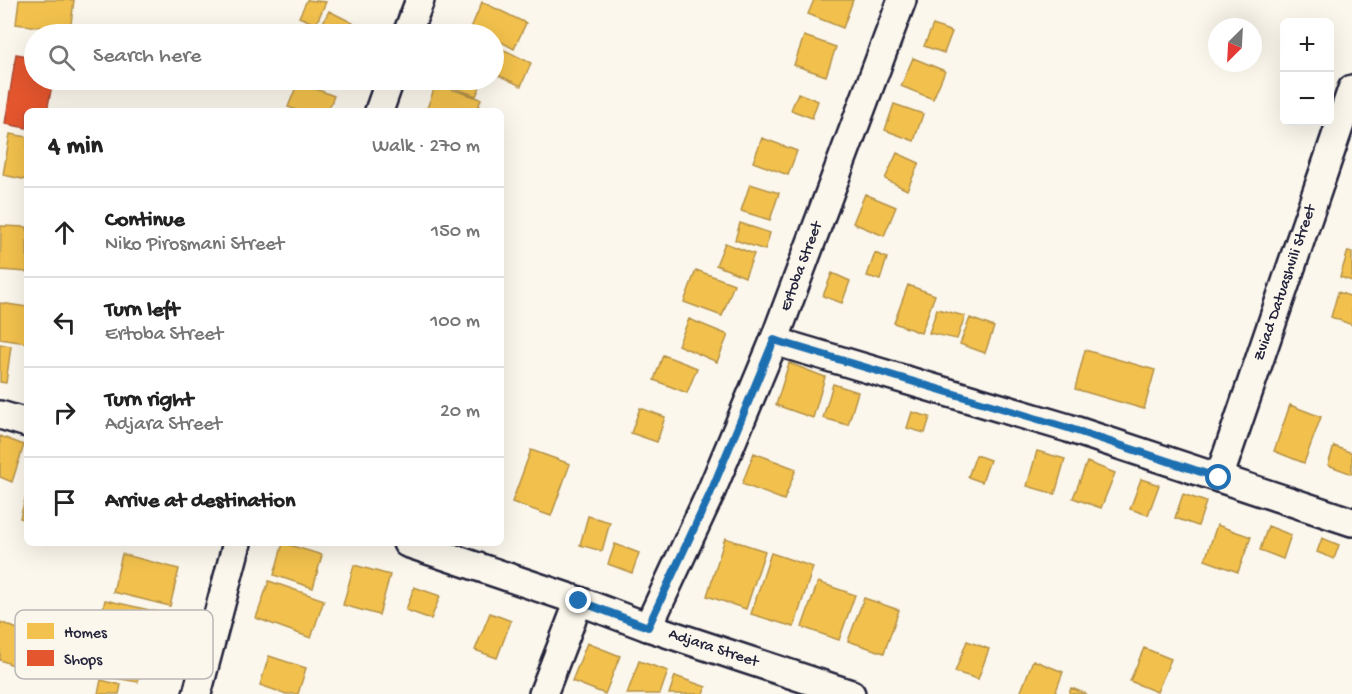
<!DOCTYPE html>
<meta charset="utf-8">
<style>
body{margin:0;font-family:"Gochi Hand",sans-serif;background:#f2f2f2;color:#222}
.controls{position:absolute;right:18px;top:18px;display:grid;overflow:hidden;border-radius:9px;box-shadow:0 6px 24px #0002}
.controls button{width:54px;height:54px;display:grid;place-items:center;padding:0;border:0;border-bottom:2px solid #e0e0e0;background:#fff;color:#222;font:30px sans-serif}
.compass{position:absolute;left:1208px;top:18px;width:54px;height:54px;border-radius:50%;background:#fff;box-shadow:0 6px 24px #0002;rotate:204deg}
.stop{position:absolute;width:18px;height:18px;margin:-14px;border:4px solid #1f6fb2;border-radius:50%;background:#fff}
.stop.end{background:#1f6fb2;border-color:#fff;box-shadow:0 2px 6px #0008}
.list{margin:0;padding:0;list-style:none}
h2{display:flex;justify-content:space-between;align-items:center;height:78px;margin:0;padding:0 24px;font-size:26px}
h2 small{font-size:20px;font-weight:400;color:#767676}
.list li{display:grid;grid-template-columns:39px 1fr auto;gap:18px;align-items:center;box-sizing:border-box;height:90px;padding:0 24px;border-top:2px solid #e0e0e0}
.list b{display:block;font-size:22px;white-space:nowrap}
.list p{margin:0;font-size:20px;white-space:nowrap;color:#767676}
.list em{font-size:20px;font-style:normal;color:#767676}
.icon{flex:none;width:33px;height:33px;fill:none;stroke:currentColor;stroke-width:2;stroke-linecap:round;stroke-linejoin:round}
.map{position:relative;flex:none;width:1352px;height:694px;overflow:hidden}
.search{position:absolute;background:#fff;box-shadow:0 6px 24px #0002;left:24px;top:24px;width:480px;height:66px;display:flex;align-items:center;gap:15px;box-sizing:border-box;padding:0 21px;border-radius:33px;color:#767676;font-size:22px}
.panel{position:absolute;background:#fff;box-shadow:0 6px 24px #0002;left:24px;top:108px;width:480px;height:438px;border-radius:9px}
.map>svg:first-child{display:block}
.homes{fill:#f2c14e;stroke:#b49148;stroke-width:1.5}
.shops{fill:#e4572e;stroke:#aa4732;stroke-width:1.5}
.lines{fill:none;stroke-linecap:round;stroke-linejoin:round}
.minor-casing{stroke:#22223b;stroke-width:32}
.minor{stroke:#fbf7ec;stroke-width:27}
.route{stroke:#1f6fb2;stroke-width:8}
.labels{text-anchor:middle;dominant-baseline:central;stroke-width:6;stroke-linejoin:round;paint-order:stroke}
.street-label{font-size:16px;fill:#22223b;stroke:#fbf7ec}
.key{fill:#fbf7ec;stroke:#bab7b7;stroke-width:1.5}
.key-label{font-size:16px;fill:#22223b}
</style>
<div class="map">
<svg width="1352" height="694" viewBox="0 0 1352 694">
<rect width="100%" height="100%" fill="#fbf7ec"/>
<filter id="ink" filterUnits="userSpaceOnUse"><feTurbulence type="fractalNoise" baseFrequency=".0167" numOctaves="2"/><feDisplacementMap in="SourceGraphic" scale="12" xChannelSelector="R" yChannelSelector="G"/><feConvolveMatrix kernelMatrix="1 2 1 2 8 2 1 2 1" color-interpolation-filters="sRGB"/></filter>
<g filter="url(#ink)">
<!-- homes -->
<path class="homes" d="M19,0H74L70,31L16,24Z
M307,0L326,2L316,24L299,17Z
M814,0H853L843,28L808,14Z
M482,2L526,23L514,49L494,38V34H485L471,28Z
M329,11L353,23L348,34H317Z
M933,25L952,32L944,53L924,46Z
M804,36L836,47L826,76L794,65Z
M494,45L531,63L521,86L494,73Z
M913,58L945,71L933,99L901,86Z
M322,80H345L344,86Z
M432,80H483L476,96Z
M298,82L334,96L328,111H299L288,107Z
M436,84L481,99L477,111H426Z
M798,93L818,101L812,118L791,110Z
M894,104L923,114L914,141L885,130Z
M10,134L27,137V180L3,175Z
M762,138L797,151L788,175L753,162Z
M897,153L919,163L907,190L885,179Z
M750,184L779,193L770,220L741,211Z
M865,194L896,207L884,236L853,223Z
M740,223L770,233L765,250L735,240Z
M1,226L27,227V272L0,270Z
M725,243L754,254L745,277L716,265Z
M1348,251L1352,252V281L1340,277Z
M875,253L887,258L880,280L867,276Z
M696,270L734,284L722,316L684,302Z
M832,273L850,281L842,303L823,296Z
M908,285L935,295L921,333L894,323Z
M1338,292L1352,297V325L1331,317Z
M0,303L27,307L26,343L0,339Z
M937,309L965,316L957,339L929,333Z
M970,318L994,327L985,353L960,344Z
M689,319L728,335L717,362L678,345Z
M0,344L11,346L6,383L0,382Z
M1085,350L1155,370L1144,409L1075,389Z
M663,355L697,368L687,393L654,380Z
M789,363L825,377L813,418L776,405Z
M833,384L858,392L848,425L823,418Z
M1290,405L1321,417L1304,463L1274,451Z
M640,408L665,417L657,442L631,433Z
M912,412L930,417L925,433L907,428Z
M0,436L24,445L12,482L0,477Z
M1334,446L1352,453V474L1328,465Z
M531,450L570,464L551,516L512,502Z
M1037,451L1065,459L1055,494L1027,486Z
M754,453L796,469L784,500L742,484Z
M976,455L990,460L982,482L968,477Z
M1087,462L1115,473L1101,508L1073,498Z
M1141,479L1159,485L1148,515L1130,509Z
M27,492V520L20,518Z
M1183,494L1206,502L1198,526L1175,518Z
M588,516L610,522L602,551L580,545Z
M1217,525L1251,537L1238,572L1205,560Z
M1268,526L1291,535L1283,559L1260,550Z
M725,538L765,551L746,609L707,596Z
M1322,538L1339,545L1334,559L1317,552Z
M283,543L322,555L313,588L274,575Z
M615,544L639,553L632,573L608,564Z
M771,553L813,567L794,627L751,614Z
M122,554L179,569L170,606L113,592Z
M354,565L390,575L379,615L343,605Z
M269,581L324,600L311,638L256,618Z
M818,582L855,595L839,640L802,627Z
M414,587L440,596L431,619L406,610Z
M864,598L899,610L884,653L848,641Z
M105,600L172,615L163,655L96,640Z
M490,613L511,621L497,658L475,650Z
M0,622L25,632L13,665L0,660Z
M967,641L989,649L978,679L955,672Z
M587,643L620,656L605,694L572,681Z
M1144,648L1171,659L1157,692L1130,681Z
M112,651L143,656L138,682L108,677Z
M269,656L306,668L298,694H286L260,685Z
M1033,660L1063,672L1055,694H1020Z
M639,661L668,671L660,694H627Z
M675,676L706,687L703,694H669Z
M101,680L121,685L119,694H98Z
M1071,688L1087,694H1069Z"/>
<!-- shops -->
<path class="shops" d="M16,54L34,57V80H53L47,111H27V128L5,124Z"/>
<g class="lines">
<!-- minor casing -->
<g class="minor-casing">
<g id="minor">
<path d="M407,34L420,0"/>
<path d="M379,111L390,80"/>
<path d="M774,341L1068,428L1352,522"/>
<path d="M0,415L27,423"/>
<path id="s1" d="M1219,478L1352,89"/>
<path id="s2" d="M407,543L579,601L648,627L851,694"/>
<path id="s3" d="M648,627L710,494L774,341L902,0"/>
<path d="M197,694L237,543"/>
<path d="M543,694L579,601"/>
</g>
</g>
<!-- minor -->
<use href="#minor" class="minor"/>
</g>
</g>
<g class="lines" filter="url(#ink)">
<!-- route -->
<path class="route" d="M579,601L648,627L710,494L774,340L1068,428L1219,478"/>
</g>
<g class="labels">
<!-- street labels -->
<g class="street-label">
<text stroke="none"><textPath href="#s3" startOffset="392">Ertoba Street</textPath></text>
<text stroke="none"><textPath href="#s1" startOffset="206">Zviad Datuashvili Street</textPath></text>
<text stroke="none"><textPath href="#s2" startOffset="324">Adjara Street</textPath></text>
</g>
</g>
<!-- legend -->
<rect x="15" y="610" width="198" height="69" rx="9" class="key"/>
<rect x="27" y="623" width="27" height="16" fill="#f2c14e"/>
<rect x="27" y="650" width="27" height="16" fill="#e4572e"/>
<g class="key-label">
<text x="64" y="637">Homes</text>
<text x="64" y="664">Shops</text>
</g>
</svg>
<div class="controls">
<button>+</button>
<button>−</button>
</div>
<svg class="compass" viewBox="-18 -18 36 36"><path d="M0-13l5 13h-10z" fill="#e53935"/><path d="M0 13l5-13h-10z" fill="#767676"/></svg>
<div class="stop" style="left:1219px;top:478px"></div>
<div class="stop end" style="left:579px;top:601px"></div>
<div class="search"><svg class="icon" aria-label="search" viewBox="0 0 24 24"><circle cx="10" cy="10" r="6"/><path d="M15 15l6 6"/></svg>Search here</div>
<section class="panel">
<h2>4 min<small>Walk · 270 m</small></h2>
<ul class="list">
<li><svg class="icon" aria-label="ahead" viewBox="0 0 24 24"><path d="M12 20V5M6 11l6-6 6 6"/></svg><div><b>Continue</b><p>Niko Pirosmani Street</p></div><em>150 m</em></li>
<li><svg class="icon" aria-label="left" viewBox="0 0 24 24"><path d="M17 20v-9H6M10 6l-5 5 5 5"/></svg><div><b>Turn left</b><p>Ertoba Street</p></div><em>100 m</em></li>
<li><svg class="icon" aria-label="right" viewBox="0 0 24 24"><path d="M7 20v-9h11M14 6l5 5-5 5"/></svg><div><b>Turn right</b><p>Adjara Street</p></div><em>20 m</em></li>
<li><svg class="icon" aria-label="arrive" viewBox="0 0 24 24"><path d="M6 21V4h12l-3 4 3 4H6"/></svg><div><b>Arrive at destination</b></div></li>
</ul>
</section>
</div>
